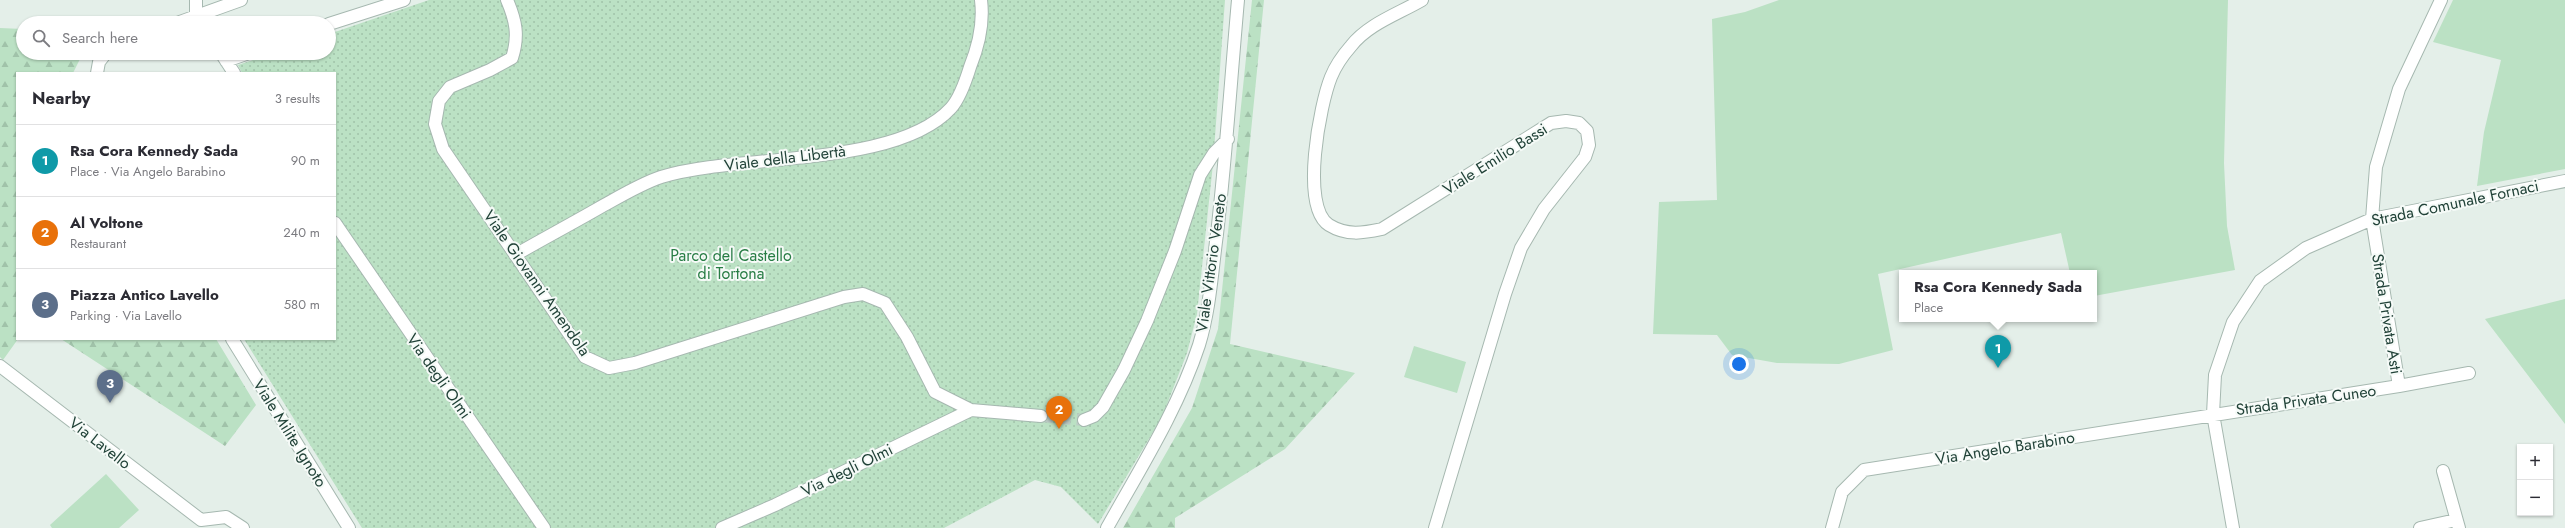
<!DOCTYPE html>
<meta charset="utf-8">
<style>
body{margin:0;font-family:Jost,sans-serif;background:#f2f2f3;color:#2b2b33}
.controls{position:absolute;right:12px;bottom:12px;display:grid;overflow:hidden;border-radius:0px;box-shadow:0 1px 3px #0004}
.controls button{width:36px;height:36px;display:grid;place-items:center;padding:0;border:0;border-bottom:1px solid #e1e1e2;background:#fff;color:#2b2b33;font:20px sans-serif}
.you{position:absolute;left:1739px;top:364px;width:14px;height:14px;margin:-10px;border:3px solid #fff;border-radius:50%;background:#1a73e8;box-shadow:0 0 0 6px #1a73e833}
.badge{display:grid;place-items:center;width:26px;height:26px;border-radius:50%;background:#0b8043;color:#fff;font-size:13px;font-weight:700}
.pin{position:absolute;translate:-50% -33px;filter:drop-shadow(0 1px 2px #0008)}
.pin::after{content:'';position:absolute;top:21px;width:14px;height:12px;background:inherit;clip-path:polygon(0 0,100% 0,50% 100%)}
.popup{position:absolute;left:1899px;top:270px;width:198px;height:52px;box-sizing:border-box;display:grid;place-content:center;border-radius:0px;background:#fff;filter:drop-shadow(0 1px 3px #0005);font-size:13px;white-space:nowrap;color:#7c7c81}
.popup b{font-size:15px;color:#2b2b33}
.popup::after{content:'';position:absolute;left:50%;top:100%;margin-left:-8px;border:8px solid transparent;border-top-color:#fff}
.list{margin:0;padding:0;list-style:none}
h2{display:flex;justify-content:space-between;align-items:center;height:52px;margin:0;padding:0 16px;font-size:17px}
h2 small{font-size:13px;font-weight:400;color:#7c7c81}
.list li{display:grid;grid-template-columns:26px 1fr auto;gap:12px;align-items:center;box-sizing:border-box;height:72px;padding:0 16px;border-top:1px solid #e1e1e2}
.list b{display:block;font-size:15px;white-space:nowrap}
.list p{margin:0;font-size:13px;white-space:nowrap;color:#7c7c81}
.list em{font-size:13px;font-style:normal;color:#7c7c81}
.icon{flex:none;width:22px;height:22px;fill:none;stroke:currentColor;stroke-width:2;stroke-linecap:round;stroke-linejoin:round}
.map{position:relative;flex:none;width:2565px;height:528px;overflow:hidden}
.search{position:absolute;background:#fff;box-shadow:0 1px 3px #0004;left:16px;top:16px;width:320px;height:44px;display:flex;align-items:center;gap:10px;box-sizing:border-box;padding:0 14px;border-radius:22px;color:#7c7c81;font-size:15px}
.panel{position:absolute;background:#fff;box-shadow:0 1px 3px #0004;left:16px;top:72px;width:320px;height:268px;border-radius:0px}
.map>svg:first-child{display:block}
.grass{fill:#bbe1c4}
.forest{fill:url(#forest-firs)}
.park{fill:url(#park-dots)}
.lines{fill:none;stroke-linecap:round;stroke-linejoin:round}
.minor-tunnel{stroke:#bdccc6;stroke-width:12;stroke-dasharray:12 6;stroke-linecap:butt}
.minor-casing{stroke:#a6b8b0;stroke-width:14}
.minor{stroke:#fff;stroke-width:12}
.labels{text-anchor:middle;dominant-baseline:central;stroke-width:4;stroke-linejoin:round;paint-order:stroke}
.street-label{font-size:16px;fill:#214238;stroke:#f5faf7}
.park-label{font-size:16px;fill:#287d45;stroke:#f5faf7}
</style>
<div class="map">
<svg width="2565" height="528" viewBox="0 0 2565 528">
<defs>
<pattern id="forest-firs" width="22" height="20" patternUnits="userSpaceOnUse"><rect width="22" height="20" fill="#bbe1c4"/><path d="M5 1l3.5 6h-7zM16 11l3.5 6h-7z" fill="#a0c2a9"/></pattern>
<pattern id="park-dots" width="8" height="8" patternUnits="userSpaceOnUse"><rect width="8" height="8" fill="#bbe1c4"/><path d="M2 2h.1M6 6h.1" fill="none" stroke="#a0c2a9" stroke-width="1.8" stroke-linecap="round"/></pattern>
</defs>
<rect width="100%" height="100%" fill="#e4efe9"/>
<!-- grass -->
<path class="grass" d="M1779,0H2228L2224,163L2227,226L2235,270L2094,296V273H2070L2061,233L1878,274L1893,350L1839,364L1777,363L1732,355L1717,335L1653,334L1659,202L1717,200L1712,19L1745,12Z
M2453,0H2565V169L2477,186L2484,132L2501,60L2433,42Z
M2565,299V424L2485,319Z
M1414,346L1466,362L1457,393L1404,377Z
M106,474L139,510L119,528H52L50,525Z"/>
<!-- forest -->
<path class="forest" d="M1252,0H1264L1230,344L1355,373L1285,449L1175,518V528H1123L1192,408L1218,329Z
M0,28L23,29V53H83L73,73H17L18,339L3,360L0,357Z
M61,339H216L256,405L225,446Z"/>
<!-- park -->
<path class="park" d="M429,0H1225L1213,164L1197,314L1187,353L1162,417L1098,524L1061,487L1035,480L944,528H362L244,339H335V73H242L238,65L274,53H329V34Z"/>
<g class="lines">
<!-- minor-tunnel -->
<path class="minor-tunnel" d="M1041,416L1084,420"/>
<!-- minor casing -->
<g class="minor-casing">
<path id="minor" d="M196,0V16L200,22
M507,0C516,21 519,36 512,58L490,70L450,87L439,101L435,124L443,149L585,357L609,368L635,363L844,297L863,294L885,303L907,337L935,392L971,410L1041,416
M1422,0C1398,14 1368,24 1351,46C1344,54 1335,67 1331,77C1320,104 1300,207 1329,225C1347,236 1363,233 1382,229L1551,123L1566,121L1579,123L1587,131L1589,145L1585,157L1544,209L1521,248L1505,294L1435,528
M2441,0L2399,89L2376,167L2372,219L2399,386L2469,373
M177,23L241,0
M329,24L404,0
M221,53L234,73
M226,61L249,53
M97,73L99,62L106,53
M335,223L544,528
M515,255C543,239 571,224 599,208C619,197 640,184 661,177C739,153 896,168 951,108C960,98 966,80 970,67C979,45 984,24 981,0
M232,339L349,528
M0,366L201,520
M1084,420L1094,416L1103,407L1124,370L1147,321L1175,251L1200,175L1214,153L1228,139
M2443,471L2459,528
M201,520L226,517L243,528
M722,528L775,505L971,410
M1107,528C1140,469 1178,409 1199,345C1210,309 1212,271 1217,234C1226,156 1231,78 1238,0
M1832,528L1842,492L1864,470L2399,386
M2233,528L2213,414L2215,375L2233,322L2260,281L2306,248L2372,219L2565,181
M2420,528L2456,520"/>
</g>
<!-- minor -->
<use href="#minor" class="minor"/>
</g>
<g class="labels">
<!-- street labels -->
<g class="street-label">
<text transform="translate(785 158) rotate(-7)">Viale della Libertà</text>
<text transform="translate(1495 159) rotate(-32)">Viale Emilio Bassi</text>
<text transform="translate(2455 203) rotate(-12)">Strada Comunale Fornaci</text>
<text transform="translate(1211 263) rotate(-82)">Viale Vittorio Veneto</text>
<text transform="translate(537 283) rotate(55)">Viale Giovanni Amendola</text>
<text transform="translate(2387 314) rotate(81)">Strada Privata Asti</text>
<text transform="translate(439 376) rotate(55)">Via degli Olmi</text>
<text transform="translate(2306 400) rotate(-8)">Strada Privata Cuneo</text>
<text transform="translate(290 433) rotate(58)">Viale Milite Ignoto</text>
<text transform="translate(100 443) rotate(38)">Via Lavello</text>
<text transform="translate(2005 448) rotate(-9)">Via Angelo Barabino</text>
<text transform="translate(847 470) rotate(-26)">Via degli Olmi</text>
</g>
<!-- park labels -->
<g class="park-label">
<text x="731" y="255">Parco del Castello<tspan x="731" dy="18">di Tortona</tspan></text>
</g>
</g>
</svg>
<div class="controls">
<button>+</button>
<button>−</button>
</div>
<div class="you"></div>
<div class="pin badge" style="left:1998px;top:368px;background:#0f9aa8">1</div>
<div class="popup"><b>Rsa Cora Kennedy Sada</b>Place</div>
<div class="pin badge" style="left:1059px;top:429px;background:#e8710a">2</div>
<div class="pin badge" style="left:110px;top:403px;background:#5c6f8a">3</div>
<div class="search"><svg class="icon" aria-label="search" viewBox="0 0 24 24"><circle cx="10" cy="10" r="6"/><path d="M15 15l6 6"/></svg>Search here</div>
<section class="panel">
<h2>Nearby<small>3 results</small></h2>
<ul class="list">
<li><span class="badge" style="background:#0f9aa8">1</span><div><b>Rsa Cora Kennedy Sada</b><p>Place · Via Angelo Barabino</p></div><em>90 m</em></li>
<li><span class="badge" style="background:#e8710a">2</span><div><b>Al Voltone</b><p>Restaurant</p></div><em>240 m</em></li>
<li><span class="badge" style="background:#5c6f8a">3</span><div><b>Piazza Antico Lavello</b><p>Parking · Via Lavello</p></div><em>580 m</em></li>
</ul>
</section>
</div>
